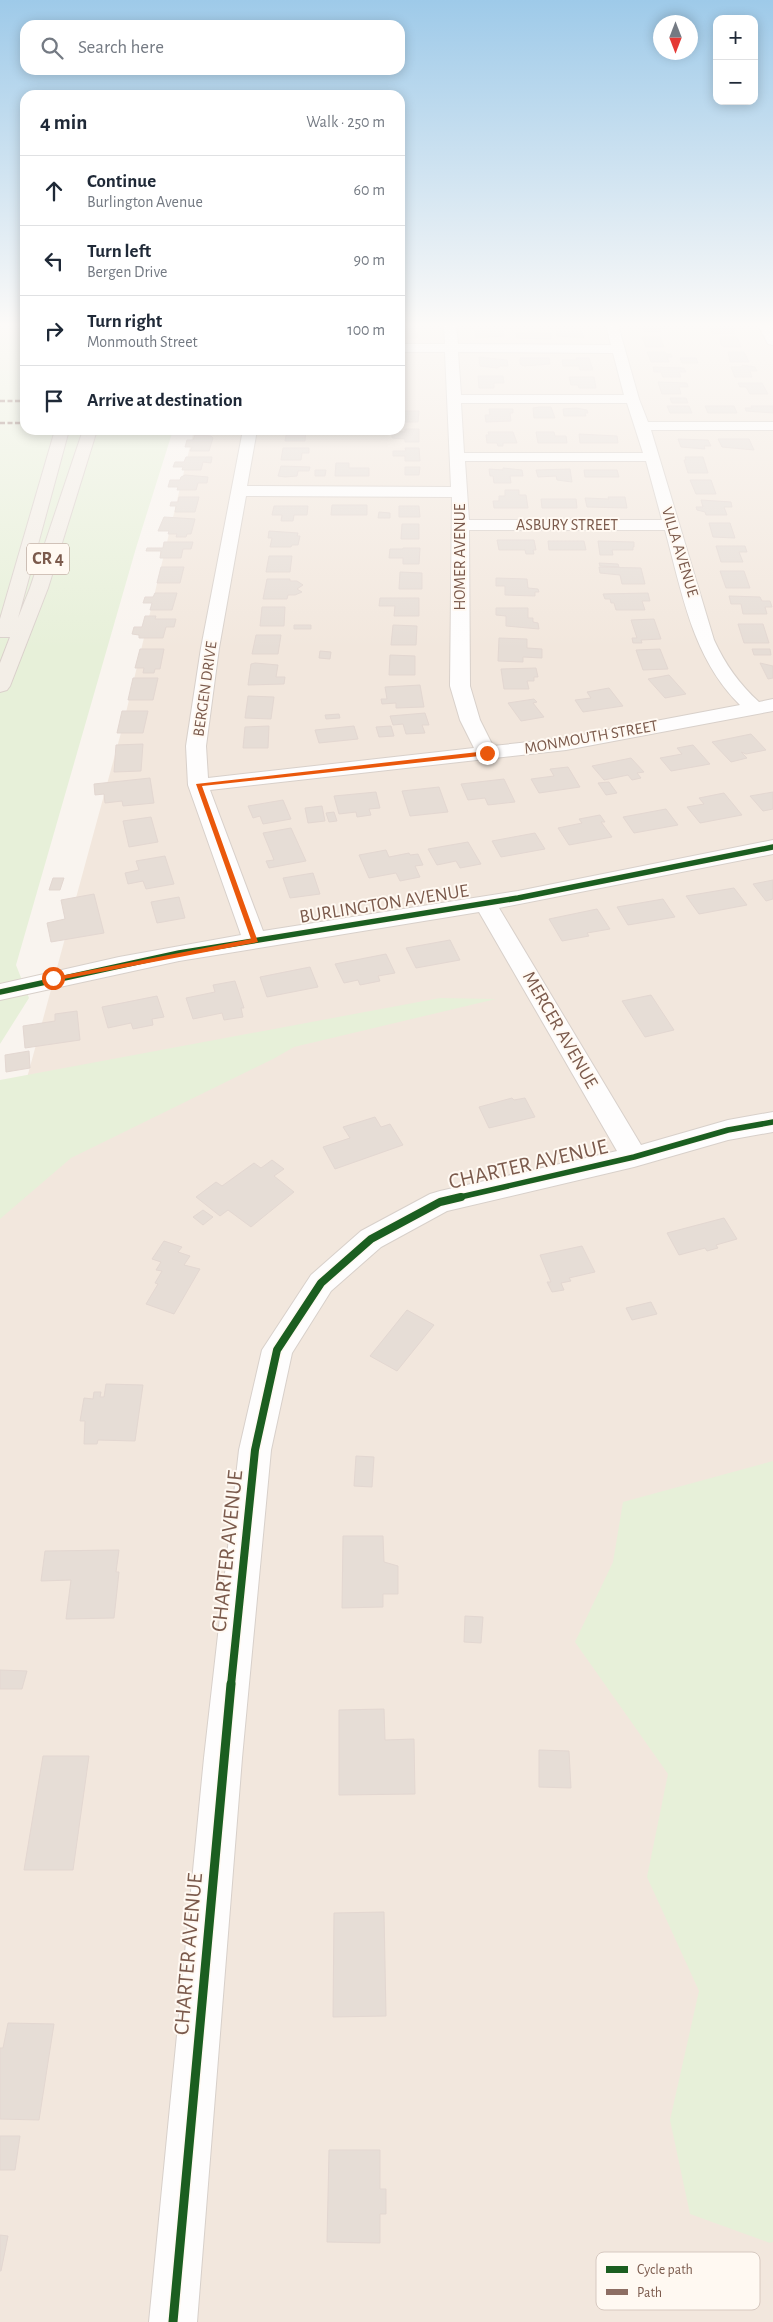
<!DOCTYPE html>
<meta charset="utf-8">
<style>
body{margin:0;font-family:"Alegreya Sans",sans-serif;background:#f2f2f3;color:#1f2937}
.controls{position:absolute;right:15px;top:15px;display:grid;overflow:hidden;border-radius:10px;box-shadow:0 2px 12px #0003}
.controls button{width:45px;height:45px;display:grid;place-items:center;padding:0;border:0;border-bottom:1px solid #e0e1e3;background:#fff;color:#1f2937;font:25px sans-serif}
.compass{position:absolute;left:653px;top:15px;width:45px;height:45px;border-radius:50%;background:#fff;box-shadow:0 2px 12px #0003;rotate:180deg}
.stop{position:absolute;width:15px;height:15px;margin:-11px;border:4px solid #ea580c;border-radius:50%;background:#fff}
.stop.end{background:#ea580c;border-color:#fff;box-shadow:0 1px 5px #0008}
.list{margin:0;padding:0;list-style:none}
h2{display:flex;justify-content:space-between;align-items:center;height:65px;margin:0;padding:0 20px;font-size:21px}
h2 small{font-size:16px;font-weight:400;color:#747a83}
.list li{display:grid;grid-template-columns:32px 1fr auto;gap:15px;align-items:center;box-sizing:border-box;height:70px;padding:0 20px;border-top:1px solid #e0e1e3}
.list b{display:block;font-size:19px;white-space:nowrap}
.list p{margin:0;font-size:16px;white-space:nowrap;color:#747a83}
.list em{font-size:16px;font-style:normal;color:#747a83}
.icon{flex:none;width:28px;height:28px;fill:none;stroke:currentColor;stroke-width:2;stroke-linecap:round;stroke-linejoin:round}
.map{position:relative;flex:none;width:773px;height:2322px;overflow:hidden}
.search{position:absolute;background:#fff;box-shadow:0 2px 12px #0003;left:20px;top:20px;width:385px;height:55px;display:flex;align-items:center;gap:12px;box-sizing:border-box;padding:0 18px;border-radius:15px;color:#747a83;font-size:19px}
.panel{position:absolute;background:#fff;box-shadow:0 2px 12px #0003;left:20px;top:90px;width:385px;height:345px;border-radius:15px}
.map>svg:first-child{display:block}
.residential{fill:#f2e7dd}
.green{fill:#e7f0d9}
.building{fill:#e6ddd6;stroke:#e3d7d1}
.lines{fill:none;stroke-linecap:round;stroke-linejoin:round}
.minor-casing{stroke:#d8d0ca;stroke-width:2}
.primary-casing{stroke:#dad0cb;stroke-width:2}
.minor{fill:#fefdfd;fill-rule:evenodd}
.primary{fill:#f3eee7;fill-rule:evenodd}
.quiet{stroke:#8d6e63;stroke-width:2.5;stroke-dasharray:5 2.5;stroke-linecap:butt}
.cycleway-far2-casing{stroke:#fff9f2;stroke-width:8}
.cycleway-far1-casing{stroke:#fff9f2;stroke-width:11}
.cycleway-casing{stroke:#fff9f2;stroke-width:12}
.cycleway-far2{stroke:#1b5e20;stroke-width:5.5}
.cycleway-far1{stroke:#1b5e20;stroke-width:8}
.cycleway{stroke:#1b5e20;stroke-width:9}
.route{fill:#ea580c}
.labels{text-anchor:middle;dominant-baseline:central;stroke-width:4;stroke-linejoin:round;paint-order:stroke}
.far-street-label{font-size:16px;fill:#7b5a4c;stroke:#fff9f2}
.shield{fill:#fff9f2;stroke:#a38a7e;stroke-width:1}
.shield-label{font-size:18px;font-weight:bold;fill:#7b5a4c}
.street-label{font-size:19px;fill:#7b5a4c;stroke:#fff9f2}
.near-street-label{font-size:22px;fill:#7b5a4c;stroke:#fff9f2}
.key{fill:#fff9f2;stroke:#d7c9c0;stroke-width:1}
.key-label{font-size:14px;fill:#7b5a4c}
</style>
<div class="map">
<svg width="773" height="2322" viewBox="0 0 773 2322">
<rect width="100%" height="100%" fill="#f9f4ef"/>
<!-- residential -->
<path class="residential" d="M400,325H773V2322H0V1177L122,729L194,430H400Z"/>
<!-- green -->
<path class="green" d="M0,325H25V430H173L136,548L16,965L29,998L0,1044Z
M440,998L496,999L294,1047L273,1059L71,1158L0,1219V1080Z
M773,1461V2242L770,2243L690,2214L670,2120L699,1991L647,1877L668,1774L575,1642L613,1562L623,1502Z"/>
<!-- building -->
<path class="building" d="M642,325H666L668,328H659L661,332H644Z
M714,325H731L735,333H712L710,329H716Z
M406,326H415L412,332H418L417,338H400L401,333H405Z
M475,331H503L504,336L476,338Z
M530,332L551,333V339L517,338L516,333Z
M556,332H582L584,338L557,336Z
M642,337H660L664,347H646Z
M720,337H737L741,347H724L721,345Z
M647,352H665L666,354H671L672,357H667L669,362H651Z
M728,352H744L749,362H730Z
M479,357L507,360L508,366H500L497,368L480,366Z
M520,358H549L550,364L524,366L520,364Z
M576,358H589L593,370H580L579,366H563L562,360H577Z
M680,358H696L698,363H682Z
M742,365L755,367L757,371H750L752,377H735L731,367H742Z
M653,367L684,368L686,372H679L681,377H663L661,372H654Z
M478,376H503L504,383H494V388H479Z
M569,377H594L596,388H579L578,385H571Z
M658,382L687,383L688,387H679L681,394H662Z
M738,383H762L768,394H750L746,387H740Z
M670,398H686L688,403H672Z
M667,406H689L692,413H670Z
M705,406H734L737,413H708Z
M751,406H773V413L746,411L745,408H752Z
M539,407H551L555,418H534L533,408Z
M576,408L587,410L588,413H585L586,416H564L563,409Z
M489,409H513V413H510L511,421L486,422L485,415H490Z
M400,411H419L418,422H400Z
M405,429H419V442H405V439L392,438V434L385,433L387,431L405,432Z
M287,430H306L305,441H285Z
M488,432H513L517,443H503V446H498L497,443H487L486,435H489Z
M536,432H554L555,436H566L567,443H538Z
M579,434L617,436L618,443H580Z
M195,435L211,436L213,438L209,451H190L192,447H185L187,440H193Z
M678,439L708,440L711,446H704L705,449L681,447Z
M718,439H749L754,450L722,447Z
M283,448H309V453H302L301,460H281Z
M405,448H419L420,461H405V456H393V451H406Z
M186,457H212L211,463L203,462L201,470H182L183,467H173L175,462H184Z
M685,457H703L708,473H688L684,460H686Z
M336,463H349V468H369V476H335Z
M281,466L310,467L309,471H298L297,476L285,477L278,476Z
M405,467H420L419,475H405Z
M503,468L522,470L523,476H510L511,483H494L493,476H490L489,469L503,470Z
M570,469L572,482L557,480L556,476L538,477L536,470Z
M315,470H326L325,476H315Z
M584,470H617L619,477H585Z
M185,475L208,477L207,483H198L196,490H177L178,487H168L170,480H180L181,477Z
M690,480H711L716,494H696Z
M505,490H519V495H526L528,508H494L493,501H499V496H505Z
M179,497H199L195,512H175L176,506H170L171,502H178Z
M608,497H625L627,508L587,507L585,498L609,499Z
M541,499H576L577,508H542Z
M701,500L731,502L732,507H724L727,515H706L705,512L697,510L696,507H703Z
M332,505H367V515H331Z
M274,506H308L307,515H294L293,521H281L282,515H272Z
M399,506H419L420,517H399Z
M379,512L390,513V518H378Z
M164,517L195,519L191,534H187L186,537H176L177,534H168L169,531H158Z
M709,523H730L735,538L713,537Z
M402,524H419V539H401Z
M269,531L298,533L297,536H300L298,545H292L291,547H270L272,538H268Z
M497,540H534L536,550H533L534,554H526L525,550H499Z
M548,541H584L586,550H549Z
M598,541L634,542V547H633V550H612L613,555H600Z
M164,542H193L191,549H183L181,558H160L161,551H146L147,548H163Z
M716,546H745L747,552H739L743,562H721Z
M403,548H420L419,564H403V558H389L390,549H403Z
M269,556H292L290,572H266Z
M599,563L618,564L619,567L600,566Z
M161,567H184L180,583H157Z
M599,567L641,568L645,584H622L620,575L600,573Z
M720,571H744L750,588H726Z
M400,572L422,573V589H399Z
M496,578L527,579L528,588L538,589L539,592H535V596L505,595V586H496Z
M267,579H290V581H297L303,585L297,589L302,592L295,595H288L287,599H263Z
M155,593H177L172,610H150L152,603H143L145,597H153Z
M648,593L650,601H642L645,610H616L614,603H611L610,599H605L603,594Z
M729,596L760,597L762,601H770L772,607H765L767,614H743L741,604H731Z
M380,598H419V616H394L395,606H379Z
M262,607H285L284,626H260Z
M496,608H528V618H533V622L538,623L539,629L506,626V616L496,615Z
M145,616H156L155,619H176L174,627H166L163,638H139V635L132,634L134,627H142Z
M654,619L661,639L641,640L642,643H633L632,638H637L631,620Z
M738,624H763L769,643H744Z
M294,625H311V629H294Z
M393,625L417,626L416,645H391Z
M256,635H281L278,654H252Z
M499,638L527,639V648L542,649V658L523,657V662L498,661Z
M140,649H164L160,669H155L154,673H143L144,668H135Z
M660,649L668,669L643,670L636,650Z
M752,649H770L771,655H754Z
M320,651L331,652L330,659L319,658Z
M390,655L415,656V675H389Z
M255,663L278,665L276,677H285L284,684L248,685L251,664Z
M760,663L773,666V678L768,679Z
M536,668L538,677H534V681H527L529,689H504L501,669Z
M669,675L686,694L665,698L648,679Z
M133,678H158L153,700H128Z
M420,685L424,707L396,708V703L382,704L381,699H387L385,687Z
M609,688L623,706L583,712L575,700L591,698L587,692Z
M248,696L274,697L271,719L245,718Z
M534,699L537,702L533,703L544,717L521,721L508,703Z
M122,711H148L143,733H117Z
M425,713L429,725H422L425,733L406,734L403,724L393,725L390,716Z
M339,714L340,718L326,719L325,715Z
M269,726L268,748H243L245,727Z
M354,726L358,739L319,743L315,730Z
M391,726L394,736L379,737L376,727Z
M751,734L766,750L746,754L741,752L747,758L731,762L712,742Z
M143,744L141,771L114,772L116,745Z
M693,745L710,764L671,771L660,758L682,754L677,748Z
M631,758L644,772L637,773L641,778L632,780L628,775L604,780L592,766Z
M568,767L580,787L539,793L531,779L554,776L550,769Z
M150,778L154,803L123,806L122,801L105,803L104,794L95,795L94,784Z
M504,779L515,802L488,805L485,798L468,800L461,784Z
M609,782L617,793L606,795L598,783Z
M439,787L448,812L410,816L402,791Z
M376,792L380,808L369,809L371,815L357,817L356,812L339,814L334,796Z
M773,792V809L763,811L750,796Z
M724,793L742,815L700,823L687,807L704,804L699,798Z
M283,800L291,819L263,824L260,816L253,818L248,806Z
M322,806L325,821L308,823L305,808Z
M666,809L678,825L634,833L623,817Z
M334,812L337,821L329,822L326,813Z
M600,815L605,822H601L612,837L569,845L558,828L582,823L579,819Z
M151,817L158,842L129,847L123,821Z
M291,828L306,861L269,868L266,861L274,860L263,833Z
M535,833L545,849L501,857L492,841Z
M468,842L481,864L460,868L456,861L437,865L428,849Z
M386,850L389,857L409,853L410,855L418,854L423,865L415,866L420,877L400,881L396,873L369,878L359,855Z
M165,856L174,884L146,889L143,881L128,884L125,873L139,870L136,861Z
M313,873L320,894L290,898L283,878Z
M53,878H64L60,890H49Z
M773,880V899L766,901L753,884Z
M734,888L747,905L699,914L686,896Z
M94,894L104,933L51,942L47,923L65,919L61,900Z
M179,897L185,918L157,923L151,902Z
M663,899L675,917L628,925L617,907Z
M597,909L610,929L587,933L589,936L562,941L549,919Z
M450,940L460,960L416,968L406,948Z
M386,954L395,973L378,976L380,981L360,985L358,980L344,983L335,964Z
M310,967L318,987L267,997L260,977Z
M235,981L244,1008H241L243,1017L224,1020L222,1013L193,1019L186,998L215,992L213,985Z
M651,995L674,1030L645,1037L622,1001Z
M157,996L164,1017L152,1019L153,1025L133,1029L131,1023L108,1028L102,1007Z
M77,1011L80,1040L25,1048L23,1026L55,1021V1014Z
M29,1051L30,1068L6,1072L5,1055Z
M512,1098L514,1100L525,1098L535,1117L489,1128L479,1107Z
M375,1117L381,1127L390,1124L403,1145L335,1169L323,1147L350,1138L343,1127Z
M272,1160L284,1169L274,1176L294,1192L251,1227L228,1210L220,1216L196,1197L216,1182L222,1186L254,1163L261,1168Z
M203,1210L213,1217L203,1225L193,1217Z
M724,1218L737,1239L716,1245L718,1248L707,1251L705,1248L679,1255L667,1233Z
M164,1241L182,1247L178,1252L190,1256L184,1265L200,1269L174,1314L146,1304L158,1284L155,1283L162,1271L156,1270L161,1262L152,1259Z
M582,1246L595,1272L569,1278L571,1281L561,1283L564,1290L552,1292L547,1282H551L540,1255Z
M651,1302L657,1314L632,1320L626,1308Z
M407,1310L434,1325L397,1371L370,1356Z
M106,1384L143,1385L135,1441L98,1440L97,1444H84L85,1421H80L84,1398L93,1399L94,1392H101L100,1397H104Z
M356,1456L374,1457L372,1487L354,1486Z
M343,1536H383L384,1562L398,1566V1594H383V1607L342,1608Z
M119,1550L116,1572H119L114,1618L66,1619L71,1580L41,1581L45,1551Z
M465,1616L483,1617L481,1643L464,1642Z
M0,1670L27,1671L22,1689H0Z
M384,1709L385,1740L414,1739L415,1794L339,1795V1710Z
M539,1750L569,1751L571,1788L539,1787Z
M43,1756H89L73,1870H24Z
M384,1912L386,2016L333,2017L334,1913Z
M8,2023L54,2024L39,2120L0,2119V2048H3Z
M0,2136H20L15,2170H0Z
M329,2150H380V2189H386V2214H380V2243L327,2242Z
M0,2235L8,2236L1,2271H0Z"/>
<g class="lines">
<!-- minor casing -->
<g class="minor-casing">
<path id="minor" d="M444,325H456L458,344L611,345L606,325H618L639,399L648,422H773V430H651L714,640C725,664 739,684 759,702L773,699V711L566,750L210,790L263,931L518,891L773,840V854L499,908L641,1145L728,1120L773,1112V1132L728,1140L634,1167L447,1211L381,1247L331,1291L292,1353L271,1450L242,1758L197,2322H149L204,1758L239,1450L262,1350L311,1275L361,1231L430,1194L440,1191L617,1151L479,912L179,961L0,1000V984L119,957L241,935L188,785L186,746L201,648L243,430H257L247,486L451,487L445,352H400V344H445ZM458,352L613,353L624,395H461ZM461,403H627L643,453H464ZM465,461H646L662,520H469ZM246,496L452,497L450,686L460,720L474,748L208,778L206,746L219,648ZM469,530H665C682,592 692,658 740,705L566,738L493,746L480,720L470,686Z
M758,325H770L773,330V345L768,344Z"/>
</g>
<!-- primary casing -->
<g class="primary-casing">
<path id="primary" d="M55,430H69L18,618L30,588L83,430H97L48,588L10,686L7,690L0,692V663L10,637H0V619Z"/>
</g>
<!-- minor -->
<use href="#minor" class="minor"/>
<!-- primary -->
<use href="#primary" class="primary"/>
<!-- quiet -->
<path class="quiet" d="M0,401H25
M0,423H22L25,416"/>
<!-- cycleway-far2 casing -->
<g class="cycleway-far2-casing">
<path id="cycleway-far2" d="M0,992L179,953L518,898L773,847
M456,1198L634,1157L728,1130L773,1122"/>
</g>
<!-- cycleway-far1 casing -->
<g class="cycleway-far1-casing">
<path id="cycleway-far1" d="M231,1685L255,1450L277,1350L321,1283L371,1239L440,1202L461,1197"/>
</g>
<!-- cycleway casing -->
<g class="cycleway-casing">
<path id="cycleway" d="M173,2322L231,1684"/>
</g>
<!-- cycleway-far2 -->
<use href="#cycleway-far2" class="cycleway-far2"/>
<!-- cycleway-far1 -->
<use href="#cycleway-far1" class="cycleway-far1"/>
<!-- cycleway -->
<use href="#cycleway" class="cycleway"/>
</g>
<!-- sky -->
<linearGradient id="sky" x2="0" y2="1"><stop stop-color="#9ecae9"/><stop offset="0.5" stop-color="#fcfaf8"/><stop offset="1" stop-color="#fcfaf8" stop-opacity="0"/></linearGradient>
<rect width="773" height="650" fill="url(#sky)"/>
<!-- route -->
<path class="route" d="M487,751L489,755L202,786L258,942L53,981L50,978L251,939L196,784Z"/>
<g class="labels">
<!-- far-street labels -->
<g class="far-street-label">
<text x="567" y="525">ASBURY STREET</text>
<text transform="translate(680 552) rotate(73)">VILLA AVENUE</text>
<text transform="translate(460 557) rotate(-90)">HOMER AVENUE</text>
<text transform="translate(205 689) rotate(-82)">BERGEN DRIVE</text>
<text transform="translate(591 737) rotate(-10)">MONMOUTH STREET</text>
</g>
<!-- shield labels -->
<rect class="shield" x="27" y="543.5" width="42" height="31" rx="4"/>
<g class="shield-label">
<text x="48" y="559">CR 4</text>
</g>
<!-- street labels -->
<g class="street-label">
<text transform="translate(384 904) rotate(-9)">BURLINGTON AVENUE</text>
<text transform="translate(560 1030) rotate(60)">MERCER AVENUE</text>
</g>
<!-- near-street labels -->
<g class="near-street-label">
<text transform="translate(528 1164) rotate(-13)">CHARTER AVENUE</text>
<text transform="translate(227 1551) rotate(-84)">CHARTER AVENUE</text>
<text transform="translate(188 1954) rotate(-85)">CHARTER AVENUE</text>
</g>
</g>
<!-- legend -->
<rect x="596" y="2252" width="164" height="58" rx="8" class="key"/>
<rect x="606" y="2266" width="22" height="7" fill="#1b5e20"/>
<rect x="606" y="2289" width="22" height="6" fill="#8d6e63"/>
<g class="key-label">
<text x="637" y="2274">Cycle path</text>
<text x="637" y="2297">Path</text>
</g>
</svg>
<div class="controls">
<button>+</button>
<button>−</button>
</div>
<svg class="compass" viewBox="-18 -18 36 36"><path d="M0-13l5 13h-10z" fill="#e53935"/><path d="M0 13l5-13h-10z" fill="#747a83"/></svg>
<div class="stop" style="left:53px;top:978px"></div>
<div class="stop end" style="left:487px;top:753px"></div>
<div class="search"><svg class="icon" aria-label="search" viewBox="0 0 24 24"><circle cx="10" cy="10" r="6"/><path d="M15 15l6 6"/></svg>Search here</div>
<section class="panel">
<h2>4 min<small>Walk · 250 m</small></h2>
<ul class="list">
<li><svg class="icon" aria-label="ahead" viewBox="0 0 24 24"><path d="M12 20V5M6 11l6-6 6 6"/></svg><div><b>Continue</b><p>Burlington Avenue</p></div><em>60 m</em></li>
<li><svg class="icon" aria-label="left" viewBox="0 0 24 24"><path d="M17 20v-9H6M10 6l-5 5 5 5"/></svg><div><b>Turn left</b><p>Bergen Drive</p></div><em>90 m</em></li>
<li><svg class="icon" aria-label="right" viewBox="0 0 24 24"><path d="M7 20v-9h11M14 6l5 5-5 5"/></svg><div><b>Turn right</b><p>Monmouth Street</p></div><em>100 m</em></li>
<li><svg class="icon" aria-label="arrive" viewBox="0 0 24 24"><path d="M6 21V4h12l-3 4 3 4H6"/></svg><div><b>Arrive at destination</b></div></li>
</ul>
</section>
</div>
